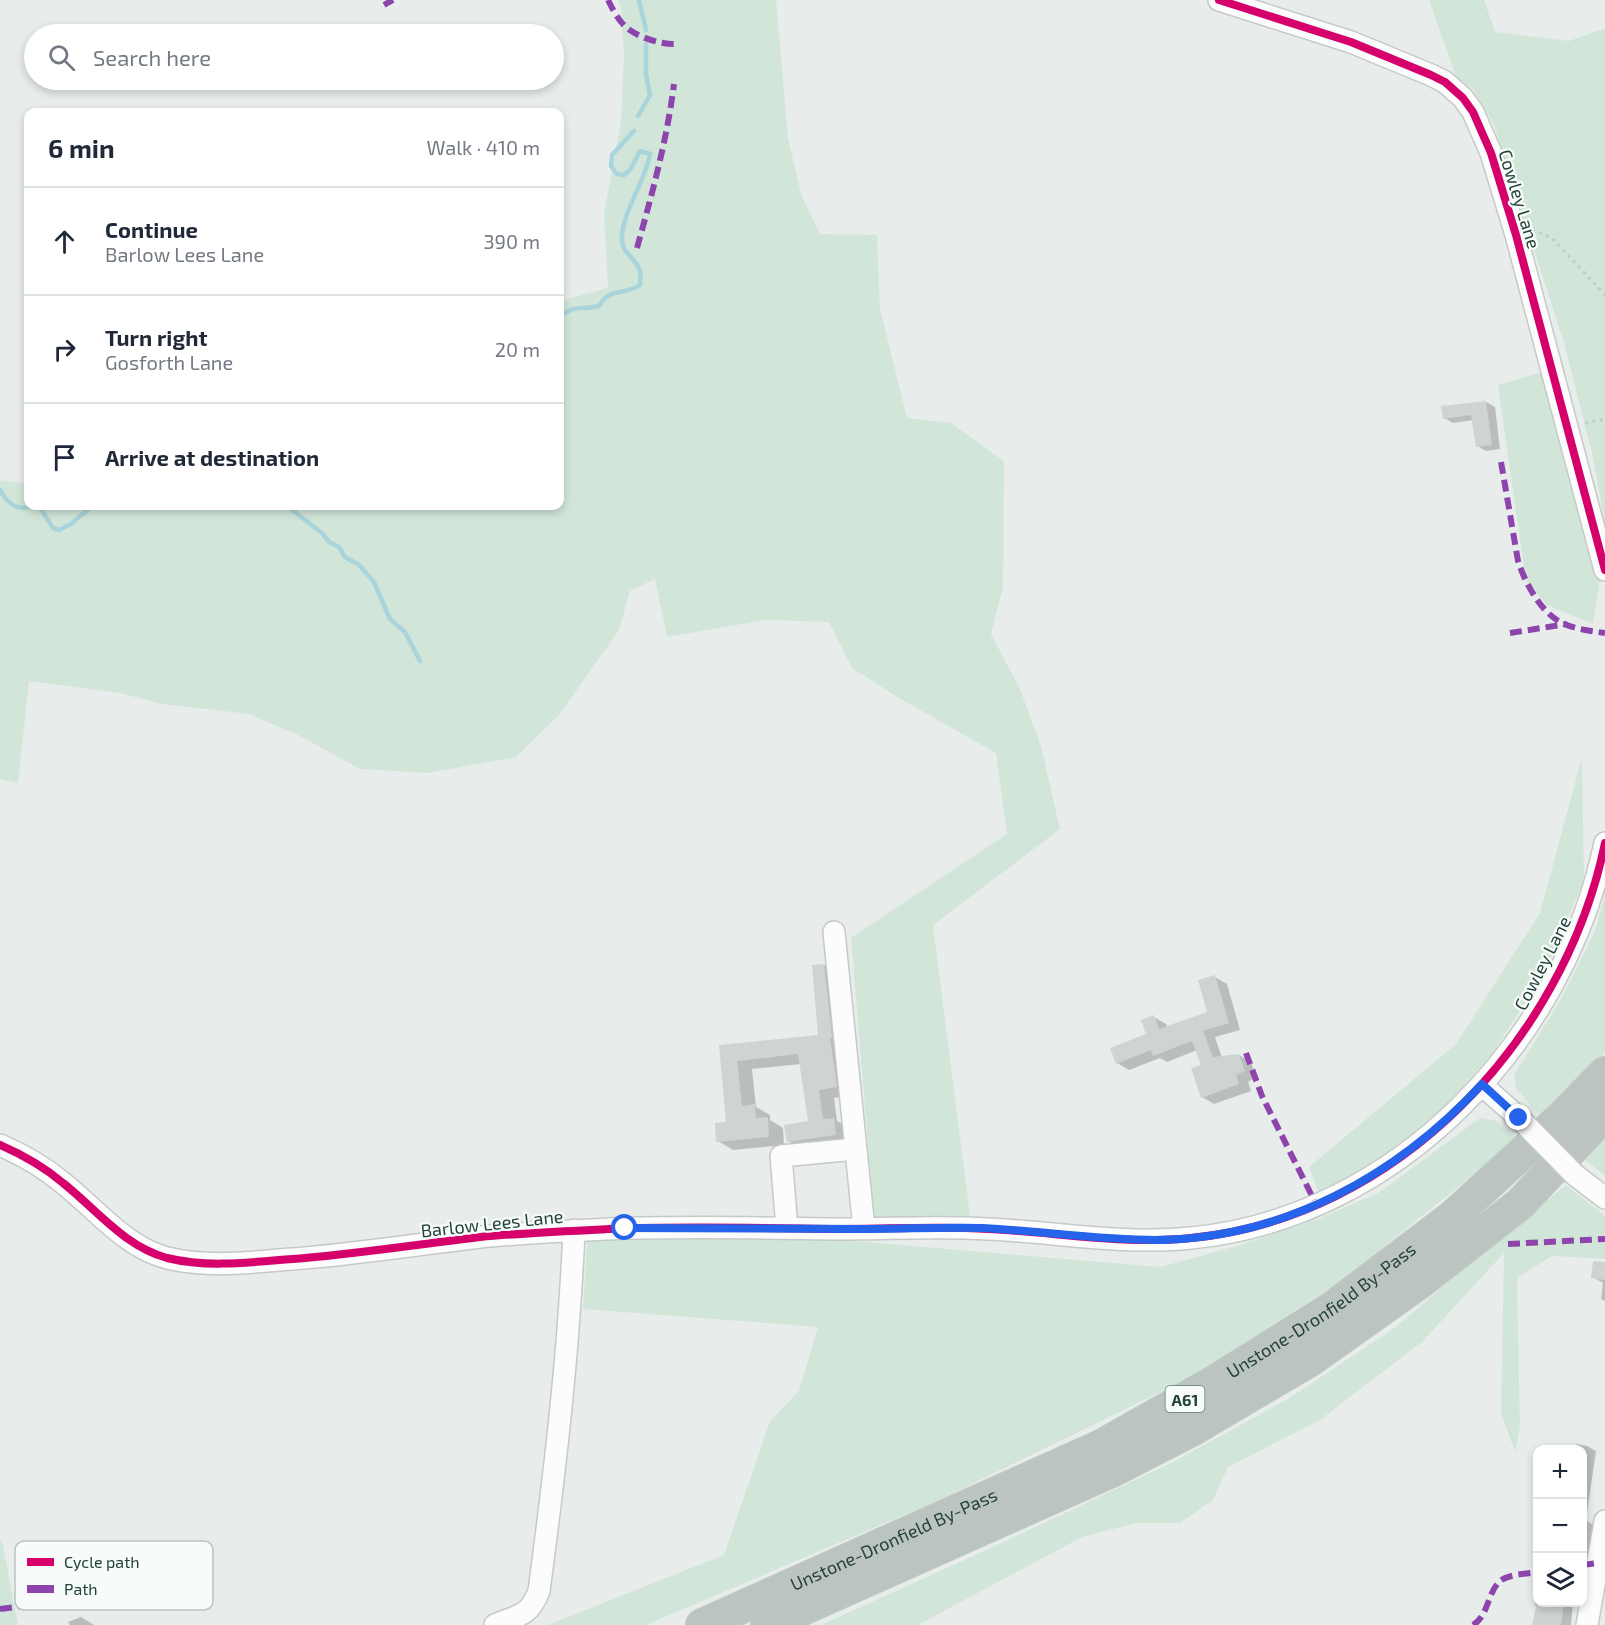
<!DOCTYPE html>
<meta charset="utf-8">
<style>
body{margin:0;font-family:"Exo 2",sans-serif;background:#f6f6f7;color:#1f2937}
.controls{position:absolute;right:18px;bottom:18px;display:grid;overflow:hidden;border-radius:12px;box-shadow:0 3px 9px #0003}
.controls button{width:54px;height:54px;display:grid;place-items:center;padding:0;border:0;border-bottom:2px solid #e0e1e3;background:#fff;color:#1f2937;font:30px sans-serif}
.stop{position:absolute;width:18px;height:18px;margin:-14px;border:4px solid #2563eb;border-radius:50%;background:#fff}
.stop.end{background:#2563eb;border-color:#fff;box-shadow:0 2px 6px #0008}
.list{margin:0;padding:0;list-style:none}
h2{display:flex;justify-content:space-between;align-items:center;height:78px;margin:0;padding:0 24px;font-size:26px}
h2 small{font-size:20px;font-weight:400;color:#747a83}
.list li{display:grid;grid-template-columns:39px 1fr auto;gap:18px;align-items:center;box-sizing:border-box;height:108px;padding:0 24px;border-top:2px solid #e0e1e3}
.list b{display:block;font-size:22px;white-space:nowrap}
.list p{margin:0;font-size:20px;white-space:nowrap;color:#747a83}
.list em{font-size:20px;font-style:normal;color:#747a83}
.icon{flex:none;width:33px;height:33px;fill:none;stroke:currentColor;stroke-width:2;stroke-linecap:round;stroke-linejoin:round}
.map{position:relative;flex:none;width:1605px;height:1625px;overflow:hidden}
.search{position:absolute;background:#fff;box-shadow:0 3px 9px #0003;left:24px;top:24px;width:540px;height:66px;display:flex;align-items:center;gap:15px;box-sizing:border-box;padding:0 21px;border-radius:33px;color:#747a83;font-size:22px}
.panel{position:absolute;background:#fff;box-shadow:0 3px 9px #0003;left:24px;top:108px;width:540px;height:402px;border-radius:12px}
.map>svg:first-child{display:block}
.green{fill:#d1e6d8}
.shadow{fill:#0003}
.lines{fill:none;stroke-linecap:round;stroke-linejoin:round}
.stream{stroke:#a9d4db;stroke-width:4.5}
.building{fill:#cfd4d2}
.minor-casing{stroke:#c5cac8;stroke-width:24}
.highway-casing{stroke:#c3ccc9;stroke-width:34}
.path{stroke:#c3ccca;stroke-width:3;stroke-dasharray:3 4.5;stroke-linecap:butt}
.minor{stroke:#fcfcfc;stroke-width:21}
.highway{stroke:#bcc4c2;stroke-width:32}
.minor-bridge-casing{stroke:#c5cac8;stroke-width:24;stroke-linecap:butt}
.minor-bridge{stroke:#fcfcfc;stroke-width:21}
.quiet{stroke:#8e44ad;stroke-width:6;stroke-dasharray:12 6;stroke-linecap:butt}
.cycleway-casing{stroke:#f7fbf9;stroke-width:11}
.cycleway{stroke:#d6006c;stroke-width:8}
.route{stroke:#2563eb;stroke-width:8}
.labels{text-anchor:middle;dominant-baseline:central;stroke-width:4.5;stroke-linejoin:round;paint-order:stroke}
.shield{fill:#f7fbf9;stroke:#637a73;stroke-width:1.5}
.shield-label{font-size:16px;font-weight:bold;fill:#24423a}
.street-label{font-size:18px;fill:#24423a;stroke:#f7fbf9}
.key{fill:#f7fbf9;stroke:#b8c4c0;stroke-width:1.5}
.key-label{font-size:16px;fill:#24423a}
</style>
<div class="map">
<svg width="1605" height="1625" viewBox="0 0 1605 1625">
<rect width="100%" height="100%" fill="#e8edeb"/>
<!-- green -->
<path class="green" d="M618,0H776L788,138L801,194L820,234L877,235L880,309L907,418L951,423L1004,461L1003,587L991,634L1020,689L1041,746L1060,829L933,925L970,1216L874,1217L851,938L1007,834L996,753L899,698L852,668L829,622L766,620L667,637L655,579L630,591L619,630L559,715L516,757L428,773L360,769L300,736L249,714L162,704L120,693L29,681L18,783L0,779V480L28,484V506H560V301L608,288L604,213L621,122L624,55L621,9Z
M1429,0H1484L1495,32L1569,41L1605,28V525L1593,457L1564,343L1494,125L1473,89L1456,77Z
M1542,372L1600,579L1593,624L1547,605L1526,581L1498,385Z
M1582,757L1584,880L1543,976L1491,1055L1438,1114L1378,1162L1319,1194L1309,1167L1456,1044L1540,913Z
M1605,895V1053L1542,1119L1516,1088L1514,1075L1560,1001L1595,931Z
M1480,1118L1497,1121L1517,1139L1343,1280L1189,1378L937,1501L646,1625H548L724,1555L770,1421L799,1391L818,1327L583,1309L587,1241L808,1237L1160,1267L1240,1245L1318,1219L1380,1192Z
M1605,1134V1176L1583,1158Z
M1566,1185L1605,1216V1259L1552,1256L1517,1278L1520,1427L1515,1452L1501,1413L1504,1253L1423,1341L1320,1420L1228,1467L1213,1500L1180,1523H1137L1082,1537L918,1625H821L982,1552L1171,1463L1288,1399L1396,1327L1468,1265Z
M0,1541H2L18,1625H0Z"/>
<!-- shadow -->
<path class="shadow" d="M1486,402L1495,407L1500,449L1486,451L1477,446L1474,420L1453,423L1444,418Z
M824,965L840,974L852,1095L834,1098L837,1121L849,1128L851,1144L804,1150L788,1141L810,1122L801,1064L752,1069L756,1107L770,1115V1120L783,1128L784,1145L733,1150L718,1141L728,1123L721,1046L820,1037Z
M1215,977L1227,984L1240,1030L1215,1037L1222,1058L1239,1055L1251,1062L1256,1077L1248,1082L1251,1091L1214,1104L1202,1097V1066L1197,1050L1167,1062L1160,1058L1129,1070L1117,1063L1148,1035L1154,1017L1166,1024L1168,1028L1209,1013Z
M1605,1264V1301L1601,1299L1603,1283L1593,1277Z
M1576,1444L1587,1446L1596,1451L1586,1520L1595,1526L1590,1561L1582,1559V1450H1575Z
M1553,1446L1574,1450H1552Z
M1538,1591V1602H1573L1571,1625H1533L1537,1606L1535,1605Z
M81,1617L94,1625H70L68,1622Z"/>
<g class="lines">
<!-- stream -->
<path class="stream" d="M639,0L646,30
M638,116L650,95L646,74V44
M560,317C577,303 581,311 599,306C611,286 624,296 640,285C640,280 641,275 640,271C636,258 622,254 622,239C621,214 646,180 650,154L640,151L630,170L624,175L617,174L611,166L612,155L634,131
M0,490C7,503 18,512 33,506
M39,506L53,528L59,530L71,524L92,506
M125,506H140
M287,506L322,533L329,542L339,547L345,557L359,565L374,582L390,619L405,632L420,661"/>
</g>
<!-- building -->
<path class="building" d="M1486,401L1492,445L1476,447L1471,415L1443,419L1441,406Z
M824,964L832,1038H830L837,1087L819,1090L823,1119L834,1118L836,1135L787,1142L784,1125L808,1121L798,1054L737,1061L742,1106L755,1104L756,1118L768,1117L769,1137L716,1142L715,1123L726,1122L719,1045L818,1035L812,965Z
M1215,975L1229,1023L1203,1031L1213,1057L1239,1054L1245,1071L1236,1075L1239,1084L1201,1098L1191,1068L1201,1065L1192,1041L1153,1056L1151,1050L1116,1064L1110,1048L1146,1034L1141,1020L1154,1015L1159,1029L1207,1012L1198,980Z
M1593,1261L1605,1262V1280L1591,1278Z
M1537,1602H1564L1561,1625H1532Z"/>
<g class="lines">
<!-- minor casing -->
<g class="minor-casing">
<path id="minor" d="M1219,0L1351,42L1431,75L1445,82L1463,98L1473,112L1491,153L1516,235L1605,570
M834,932L864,1229
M1482,1085L1519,1118
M0,1145C23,1155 44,1167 63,1183C97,1210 124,1246 167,1258C212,1269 259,1261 305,1258C363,1253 421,1244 480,1237C522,1233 566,1231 609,1229C686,1226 763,1228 840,1229C889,1229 939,1226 988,1229C1055,1232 1124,1245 1191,1238C1397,1218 1564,1041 1605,843
M1575,1175L1605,1198
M787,1228L781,1156L856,1149
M495,1625C518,1615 529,1617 539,1591C555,1471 569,1351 574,1230
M1587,1625L1605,1521"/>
</g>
<!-- highway casing -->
<g class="highway-casing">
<g id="highway">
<path id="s1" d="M702,1625L1101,1446L1214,1382L1332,1308L1452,1217L1563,1116L1605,1073"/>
<path d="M767,1625L1114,1470L1190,1431L1312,1359L1419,1283L1520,1204L1605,1114"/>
</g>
</g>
<!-- path -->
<path class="path" d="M1532,230L1551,237L1605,295
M1585,423L1605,419"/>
<!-- minor -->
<use href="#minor" class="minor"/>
<!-- highway -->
<use href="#highway" class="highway"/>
<!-- minor-bridge casing -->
<g class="minor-bridge-casing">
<path id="minor-bridge" d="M1519,1118L1575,1175"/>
</g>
<!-- minor-bridge -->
<use href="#minor-bridge" class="minor-bridge"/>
<!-- quiet -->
<path class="quiet" d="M608,0C612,8 617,18 623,24C633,36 661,45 676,44
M384,5L393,0
M637,248C652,194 667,140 674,84
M1501,462L1518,561C1525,582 1539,610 1560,622C1574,629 1590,631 1605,633
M1510,633L1567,624
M1246,1053L1262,1096L1317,1206
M1508,1244L1605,1239
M1582,1565L1598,1563
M0,1609L30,1605L48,1599
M1473,1625C1489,1615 1487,1593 1500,1581C1509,1574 1526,1574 1538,1572"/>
<!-- cycleway casing -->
<g class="cycleway-casing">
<path id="cycleway" d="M1219,0L1351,42L1431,75L1445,82L1463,98L1473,112L1491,153L1516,235L1605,570
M0,1145C23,1155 44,1167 63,1183C97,1210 124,1246 167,1258C212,1269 259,1261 305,1258C363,1253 421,1244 480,1237C522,1233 566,1231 609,1229C686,1226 763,1228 840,1229C889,1229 939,1226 988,1229C1055,1232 1124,1245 1191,1238C1397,1218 1564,1041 1605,843"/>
</g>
<!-- cycleway -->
<use href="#cycleway" class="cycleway"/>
</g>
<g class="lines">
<!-- route -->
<path class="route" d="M625,1228C703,1228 782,1228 861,1229C902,1229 943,1227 983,1228C1041,1231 1098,1240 1155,1240C1283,1239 1397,1176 1482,1084L1519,1118"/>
</g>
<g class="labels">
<!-- shield labels -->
<rect class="shield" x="1165.5" y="1386" width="39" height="26" rx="4.5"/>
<g class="shield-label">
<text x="1185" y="1399">A61</text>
</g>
<!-- street labels -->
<g class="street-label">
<text transform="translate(1520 199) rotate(73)">Cowley Lane</text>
<text transform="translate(1542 963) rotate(-63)">Cowley Lane</text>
<text transform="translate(492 1223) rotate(-6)">Barlow Lees Lane</text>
<text stroke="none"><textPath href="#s1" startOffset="696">Unstone-Dronfield By-Pass</textPath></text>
<text stroke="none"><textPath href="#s1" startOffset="210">Unstone-Dronfield By-Pass</textPath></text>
</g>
</g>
<!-- legend -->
<rect x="15" y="1541" width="198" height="69" rx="9" class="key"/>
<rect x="27" y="1558" width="27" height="8" fill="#d6006c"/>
<rect x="27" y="1585" width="27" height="8" fill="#8e44ad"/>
<g class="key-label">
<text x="64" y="1568">Cycle path</text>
<text x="64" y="1595">Path</text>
</g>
</svg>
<div class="controls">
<button>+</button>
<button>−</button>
<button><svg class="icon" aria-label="layers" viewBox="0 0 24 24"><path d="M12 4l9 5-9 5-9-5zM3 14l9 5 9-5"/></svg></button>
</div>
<div class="stop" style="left:625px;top:1228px"></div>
<div class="stop end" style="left:1519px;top:1118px"></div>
<div class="search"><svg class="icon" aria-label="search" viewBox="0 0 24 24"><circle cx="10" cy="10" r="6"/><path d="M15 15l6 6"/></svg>Search here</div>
<section class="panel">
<h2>6 min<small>Walk · 410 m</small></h2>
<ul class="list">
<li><svg class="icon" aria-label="ahead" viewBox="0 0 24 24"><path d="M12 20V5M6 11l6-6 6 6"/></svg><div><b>Continue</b><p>Barlow Lees Lane</p></div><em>390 m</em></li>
<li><svg class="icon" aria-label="right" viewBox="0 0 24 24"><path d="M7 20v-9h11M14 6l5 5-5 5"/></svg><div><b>Turn right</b><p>Gosforth Lane</p></div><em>20 m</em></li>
<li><svg class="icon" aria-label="arrive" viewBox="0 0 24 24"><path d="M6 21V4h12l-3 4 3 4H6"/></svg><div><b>Arrive at destination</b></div></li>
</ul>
</section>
</div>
